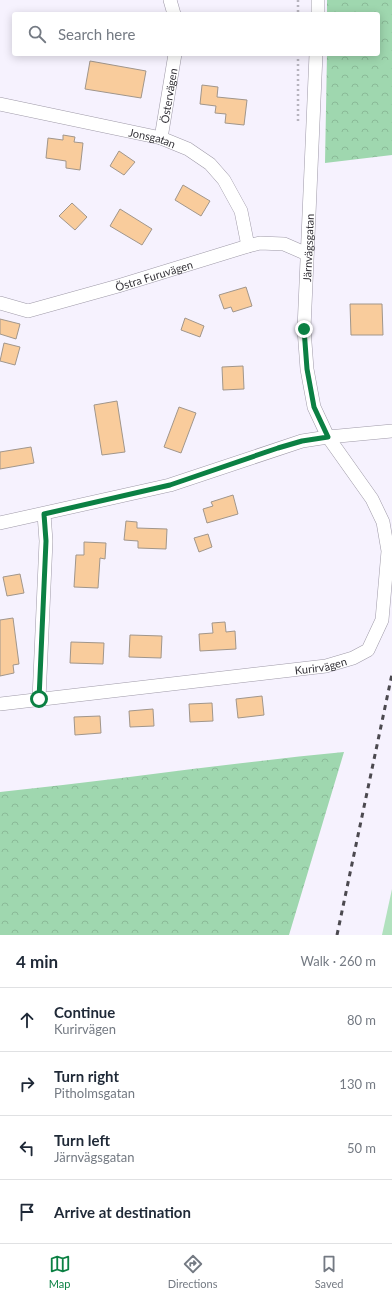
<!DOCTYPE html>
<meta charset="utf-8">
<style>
body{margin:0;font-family:Lato,sans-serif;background:#f6f6f7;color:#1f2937}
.stop{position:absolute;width:12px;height:12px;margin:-9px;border:3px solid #0b8043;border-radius:50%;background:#fff}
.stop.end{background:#0b8043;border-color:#fff;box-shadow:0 1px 4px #0008}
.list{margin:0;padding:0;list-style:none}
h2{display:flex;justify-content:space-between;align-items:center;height:52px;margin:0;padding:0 16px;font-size:17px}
h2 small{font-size:13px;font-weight:400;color:#747a83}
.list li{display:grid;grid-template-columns:26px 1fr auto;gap:12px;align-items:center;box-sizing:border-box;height:64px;padding:0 16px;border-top:1px solid #e0e1e3}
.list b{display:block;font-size:15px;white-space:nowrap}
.list p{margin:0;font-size:13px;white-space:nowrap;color:#747a83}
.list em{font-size:13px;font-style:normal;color:#747a83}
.icon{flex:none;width:22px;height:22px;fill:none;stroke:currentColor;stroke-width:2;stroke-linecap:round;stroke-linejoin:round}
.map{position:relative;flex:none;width:392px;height:935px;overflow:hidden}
.search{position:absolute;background:#fff;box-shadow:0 2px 10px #0003;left:12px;right:12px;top:12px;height:44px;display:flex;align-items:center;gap:10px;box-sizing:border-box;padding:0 14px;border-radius:4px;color:#747a83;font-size:15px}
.sheet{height:308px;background:#fff}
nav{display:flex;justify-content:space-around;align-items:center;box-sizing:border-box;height:56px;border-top:1px solid #e0e1e3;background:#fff;font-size:11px;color:#747a83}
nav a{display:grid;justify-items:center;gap:2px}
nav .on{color:#0b8043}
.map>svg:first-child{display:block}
.green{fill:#b1e1be}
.forest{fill:url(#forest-crowns)}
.building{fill:#f9cc9c;stroke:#a1968b}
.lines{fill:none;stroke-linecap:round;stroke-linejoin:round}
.minor-casing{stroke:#9f9aa8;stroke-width:14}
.path{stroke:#b7b4be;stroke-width:2.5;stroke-dasharray:2 3;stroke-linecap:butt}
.minor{stroke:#fff;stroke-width:13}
.rail{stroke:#4b494f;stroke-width:3;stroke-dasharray:5 5;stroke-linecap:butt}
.route{stroke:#0b8043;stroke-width:5}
.labels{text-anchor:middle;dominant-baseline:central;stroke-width:4;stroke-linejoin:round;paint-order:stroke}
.street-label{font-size:11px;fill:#343238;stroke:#fff}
</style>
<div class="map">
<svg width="392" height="935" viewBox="0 0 392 935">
<defs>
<pattern id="forest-crowns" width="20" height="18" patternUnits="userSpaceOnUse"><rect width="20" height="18" fill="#9fd7af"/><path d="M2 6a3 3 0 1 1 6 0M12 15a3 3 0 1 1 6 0" fill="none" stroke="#8ab997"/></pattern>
</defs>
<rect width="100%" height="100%" fill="#f6f2fe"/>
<!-- green -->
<path class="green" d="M392,889V935H382Z"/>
<!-- forest -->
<path class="forest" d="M327,0H392V155L325,163L327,54H378V14H327Z
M344,752L289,935H0V792C115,780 229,763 344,752Z"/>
<!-- building -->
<path class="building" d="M90,61L146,71L141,98L85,89Z
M202,85L218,87L217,97L247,100L244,125L225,123L226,114L215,113L216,106L200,104Z
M63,135L75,137L74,142L83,143L80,170L66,168V161L46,158L48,138L63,140Z
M119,151L135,162L124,175L110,166Z
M183,185L210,201L201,216L175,200Z
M72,203L87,217L75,230L59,216Z
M120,209L152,229L142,245L110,226Z
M246,287L252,306L233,312L231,307L224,309L219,295Z
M350,304H382L383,335H351Z
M185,318L204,326L200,337L181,330Z
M0,319L20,324L16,339L0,334Z
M4,343L20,347L15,365L0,361Z
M243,366L244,389L223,390L222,367Z
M117,401L125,452L102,455L94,405Z
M179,407L196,413L181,453L164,447Z
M31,447L34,463L0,469V452Z
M233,495L238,514L207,523L203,509L213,506L211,502Z
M126,521L137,522V528L167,529L166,549L138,548V541L124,540Z
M208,534L212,547L199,552L194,538Z
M84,542L106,543L105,559L100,558L98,588L74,587L76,555H84Z
M20,574L24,593L7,596L3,577Z
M13,618L19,664L13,665L14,673L0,676V620Z
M225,622L226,632L235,631L236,649L200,651L199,634L213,633L212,623Z
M130,635L162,636L161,658L129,657Z
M71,642L104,643L103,664L70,663Z
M262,696L264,715L238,718L236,699Z
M212,703L213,721L190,722L189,704Z
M153,709L154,726L130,727L129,711Z
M100,716L101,733L75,735L74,717Z"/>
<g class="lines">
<!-- minor casing -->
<g class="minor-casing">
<g id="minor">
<path d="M170,0L174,14"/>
<path d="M318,0V14"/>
<path id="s1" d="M0,104L161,138L188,149L210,164L224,180L241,211L248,246"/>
<path id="s2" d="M161,138L175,54"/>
<path id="s3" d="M0,303L28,311L118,286L248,246L260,243L284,244L307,254"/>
<path d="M0,523L170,485L302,441L328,437L392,431"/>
<path d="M39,699L46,541L44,514"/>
<path id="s4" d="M0,704L326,666L353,658L368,650L382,620L388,551L383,522L372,499L328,437L314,407L307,369L304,329L316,54"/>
</g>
</g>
<!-- path -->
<path class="path" d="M298,0V14
M298,121V54"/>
<!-- minor -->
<use href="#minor" class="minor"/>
<!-- rail -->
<path class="rail" d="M337,935L392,674"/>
</g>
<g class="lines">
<!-- route -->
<path class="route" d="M39,699L46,541L44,514L170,485L278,448L302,441L328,437L314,407L307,369L304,329"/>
</g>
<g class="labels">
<!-- street labels -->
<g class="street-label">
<text stroke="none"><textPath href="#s2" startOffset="43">Östervägen</textPath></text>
<text stroke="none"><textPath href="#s1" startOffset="156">Jonsgatan</textPath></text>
<text stroke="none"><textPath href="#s4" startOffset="800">Järnvägsgatan</textPath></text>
<text stroke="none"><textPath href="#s3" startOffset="160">Östra Furuvägen</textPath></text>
<text stroke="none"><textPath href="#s4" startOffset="323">Kurirvägen</textPath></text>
</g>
</g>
</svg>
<div class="stop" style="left:39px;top:699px"></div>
<div class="stop end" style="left:304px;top:329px"></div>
<div class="search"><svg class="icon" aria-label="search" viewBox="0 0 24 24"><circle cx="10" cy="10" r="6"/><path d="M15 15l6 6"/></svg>Search here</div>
</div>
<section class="sheet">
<h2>4 min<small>Walk · 260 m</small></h2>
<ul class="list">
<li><svg class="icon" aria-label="ahead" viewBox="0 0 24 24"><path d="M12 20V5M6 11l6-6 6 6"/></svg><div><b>Continue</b><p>Kurirvägen</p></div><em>80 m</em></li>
<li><svg class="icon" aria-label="right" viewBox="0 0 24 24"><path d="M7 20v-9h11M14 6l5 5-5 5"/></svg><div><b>Turn right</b><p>Pitholmsgatan</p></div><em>130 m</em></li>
<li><svg class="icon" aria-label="left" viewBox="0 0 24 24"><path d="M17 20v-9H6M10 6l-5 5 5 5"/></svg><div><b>Turn left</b><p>Järnvägsgatan</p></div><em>50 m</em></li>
<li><svg class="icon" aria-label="arrive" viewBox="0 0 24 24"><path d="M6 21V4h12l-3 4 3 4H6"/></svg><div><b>Arrive at destination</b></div></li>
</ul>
</section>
<nav>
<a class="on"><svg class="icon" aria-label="map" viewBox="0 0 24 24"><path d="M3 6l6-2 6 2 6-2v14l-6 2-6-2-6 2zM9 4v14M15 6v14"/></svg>Map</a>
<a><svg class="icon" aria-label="directions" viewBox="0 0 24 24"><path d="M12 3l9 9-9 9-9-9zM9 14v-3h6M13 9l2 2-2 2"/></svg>Directions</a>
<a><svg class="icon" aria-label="saved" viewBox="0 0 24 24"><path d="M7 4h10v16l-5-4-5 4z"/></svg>Saved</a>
</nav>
